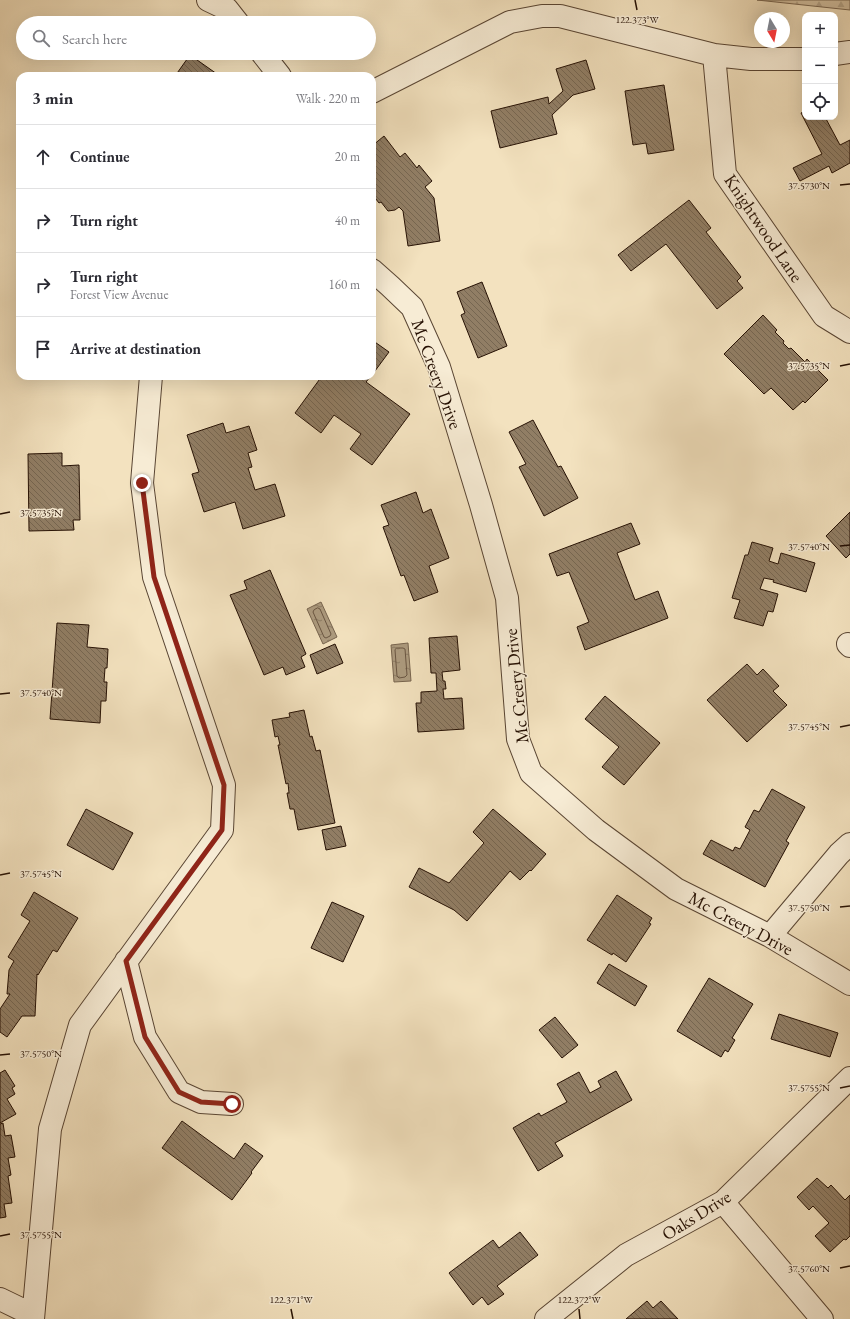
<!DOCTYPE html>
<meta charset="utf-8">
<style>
body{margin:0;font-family:"EB Garamond",serif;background:#f2f2f3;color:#2b2b33}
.controls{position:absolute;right:12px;top:12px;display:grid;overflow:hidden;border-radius:8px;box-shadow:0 4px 16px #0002}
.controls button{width:36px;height:36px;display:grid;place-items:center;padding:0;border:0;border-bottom:1px solid #e1e1e2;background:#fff;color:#2b2b33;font:20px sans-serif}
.compass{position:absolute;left:754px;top:12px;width:36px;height:36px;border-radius:50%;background:#fff;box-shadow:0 4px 16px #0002;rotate:170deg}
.stop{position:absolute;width:12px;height:12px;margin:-9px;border:3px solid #8f2418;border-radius:50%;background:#fff}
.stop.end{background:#8f2418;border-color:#fff;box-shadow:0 1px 4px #0008}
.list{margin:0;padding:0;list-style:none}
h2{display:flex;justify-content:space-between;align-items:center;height:52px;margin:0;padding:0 16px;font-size:17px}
h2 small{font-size:13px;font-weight:400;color:#7c7c81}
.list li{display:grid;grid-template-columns:26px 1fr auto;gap:12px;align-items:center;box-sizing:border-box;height:64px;padding:0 16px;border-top:1px solid #e1e1e2}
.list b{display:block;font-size:15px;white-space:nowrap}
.list p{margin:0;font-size:13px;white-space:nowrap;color:#7c7c81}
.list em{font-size:13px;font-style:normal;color:#7c7c81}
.icon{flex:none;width:22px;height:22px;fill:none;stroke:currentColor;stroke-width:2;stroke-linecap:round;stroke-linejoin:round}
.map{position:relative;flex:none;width:850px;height:1319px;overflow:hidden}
.search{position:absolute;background:#fff;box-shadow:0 4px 16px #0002;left:16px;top:16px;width:360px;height:44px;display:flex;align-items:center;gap:10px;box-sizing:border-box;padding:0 14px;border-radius:22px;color:#7c7c81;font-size:15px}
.panel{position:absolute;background:#fff;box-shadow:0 4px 16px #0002;left:16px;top:72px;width:360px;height:308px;border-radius:12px}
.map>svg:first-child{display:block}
.forest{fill:url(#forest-firs);stroke:#7b6852}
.water{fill:url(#water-ripples);stroke:#77644e}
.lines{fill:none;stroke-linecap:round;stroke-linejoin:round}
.shore{stroke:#6a5642;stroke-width:1}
.building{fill:url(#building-back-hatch);stroke:#261104}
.minor-casing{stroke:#594533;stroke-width:24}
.minor{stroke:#f7ecd5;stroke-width:22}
.route{stroke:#8f2418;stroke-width:5}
.ticks{fill:none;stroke:#261104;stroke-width:1.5}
.labels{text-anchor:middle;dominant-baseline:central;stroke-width:3;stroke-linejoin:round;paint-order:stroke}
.street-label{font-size:18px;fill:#261104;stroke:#f7ecd5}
.ticks-label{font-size:10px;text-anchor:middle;fill:#261104;stroke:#f7ecd5;stroke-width:3;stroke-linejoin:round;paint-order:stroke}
</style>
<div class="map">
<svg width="850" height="1319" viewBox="0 0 850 1319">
<defs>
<pattern id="forest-firs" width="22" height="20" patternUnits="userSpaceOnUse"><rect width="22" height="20" fill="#d0be9f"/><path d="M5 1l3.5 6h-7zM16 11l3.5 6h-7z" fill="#b2a287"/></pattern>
<pattern id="water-ripples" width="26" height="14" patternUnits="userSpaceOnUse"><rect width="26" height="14" fill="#ad9b7f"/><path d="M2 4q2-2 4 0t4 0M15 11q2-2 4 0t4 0" fill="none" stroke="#8d7d66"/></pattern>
<pattern id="building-back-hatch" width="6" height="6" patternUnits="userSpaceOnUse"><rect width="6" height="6" fill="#917e65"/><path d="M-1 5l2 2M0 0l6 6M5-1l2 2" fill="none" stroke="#766651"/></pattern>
</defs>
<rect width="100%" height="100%" fill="#f3e2bf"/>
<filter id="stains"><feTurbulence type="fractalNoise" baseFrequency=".005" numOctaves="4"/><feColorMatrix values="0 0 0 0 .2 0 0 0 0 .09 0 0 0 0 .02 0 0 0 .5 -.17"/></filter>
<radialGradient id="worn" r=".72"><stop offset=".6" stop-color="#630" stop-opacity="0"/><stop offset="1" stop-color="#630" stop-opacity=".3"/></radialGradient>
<!-- forest -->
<path class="forest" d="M757,0H850V10Z"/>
<!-- water -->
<path class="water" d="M321,602L337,637L323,644L307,609Z
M408,643L411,681L394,682L391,645Z"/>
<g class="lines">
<!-- shore -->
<path class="shore" d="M318,608L320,609L331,634L330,636L326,638L324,637L313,612L314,610Z
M397,648H403L405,649L407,675L405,677L399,678L397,676L395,650Z"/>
</g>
<!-- building -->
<path class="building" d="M190,55L217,74L216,76H175Z
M586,60L595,89L573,95L552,115L557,134L500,148L491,111L548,97L549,104L563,91L556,69Z
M664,85L674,150L648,154L646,143L633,145L625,91Z
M805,111V117H825L840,145L850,140V163L832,173L829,166L800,181L793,168L822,154L801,113Z
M384,136L400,157L405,153L417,168L419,165L432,181L425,187L434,198L440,241L408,246L403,211L399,207L395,210L388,211L381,202L379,203L372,194V146Z
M689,200L711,228L706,232L741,277L737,281L743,288L717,309L666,244L631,271L618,255Z
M482,282L507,346L478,358L461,315L465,313L457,292Z
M763,315L777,330L775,332L784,341L783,343L789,349L791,348L805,362L807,359L828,380L805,403L803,401L793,410L771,388L764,394L724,354Z
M372,340L389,352L372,375Z
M322,376H371L366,382L410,414L372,465L350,449L361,434L334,415L321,433L295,413Z
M533,420L558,467L561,466L578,498L544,516L519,467L526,464L509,432Z
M223,423L226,433L249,426L257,450L248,453L252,467L248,468L255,490L275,484L285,516L243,529L235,502L204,512L192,474L199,472L187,435Z
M62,453V466L79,465L80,520H73L74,530L29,531L28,454Z
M416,492L423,513L431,509L449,558L429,566L438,592L414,601L404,575L401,576L383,527L389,525L381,505Z
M850,512V554L846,558L826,536Z
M631,523L640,544L617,553L635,600L658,591L668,618L585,650L577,627L589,622L569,572L557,576L549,554Z
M752,542L773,548L769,561L778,564L781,553L815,563L806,592L773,582L774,580L764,578L760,589L778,594L773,612L768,611L763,626L734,618L740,600L732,598L745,555H748Z
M270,570L306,654L301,657L305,667L286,675L283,667L264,675L230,595L247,589L244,581Z
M57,623L89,625L87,647L108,649L107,668H105L104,682H107L106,701H101L100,723L50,719Z
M457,636L460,670L442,672L443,681H445L446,689H443L444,699L462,698L464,729L418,732L416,703H421V692L437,691L436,673H431L429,638Z
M335,644L343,663L317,674L310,655Z
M747,664L757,675L763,669L779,686L773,691L787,705L747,742L707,700Z
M605,696L660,743L624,785L602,767L619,747L585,719Z
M304,710L310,737L312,736L316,751L320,750L335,823L298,830L294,809H290L287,793H289L288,783L286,784L278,745H280L278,736L275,737L272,720L290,717L289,713Z
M772,789L805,807L786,841L789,843L765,887L703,854L711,840L733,851L735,847L740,849L750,830L745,827L754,810L759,812Z
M86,809L133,833L113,870L67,845Z
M493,809L546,854L531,871L530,870L520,880L510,871L467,921L454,910L409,887L419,868L449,883L484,843L473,832Z
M341,826L346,846L326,850L322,830Z
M34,892L78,918L57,952L53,950L38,975L37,974L35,1016H22L7,1037L0,1032V1009L10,994H7L9,970L14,961L8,957L30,921L21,915Z
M617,895L652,918L649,923L651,924L626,962L613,953L612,955L587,940Z
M332,902L364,916L343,962L311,948Z
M609,964L647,986L635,1006L597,983Z
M709,978L753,1004L732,1038L735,1040L728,1052L725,1050L721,1057L677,1031Z
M779,1014L838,1033L830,1057L771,1039Z
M555,1017L578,1045L562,1058L539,1030Z
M5,1070L15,1086L12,1088L15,1094L7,1099L16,1114L0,1123V1073Z
M616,1071L632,1100L555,1143L563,1156L538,1171L513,1128L539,1113L541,1116L567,1102L557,1084L579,1072L590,1093L601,1087L598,1081Z
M182,1121L234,1159L245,1143L263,1156L251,1172L252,1173L232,1200L162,1148Z
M3,1123L5,1136L11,1135L15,1157L8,1158L11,1175L8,1176L12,1203L4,1204L6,1217L0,1218V1124Z
M817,1178L828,1188L831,1185L845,1200L850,1195V1236L846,1240L844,1239L830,1252L815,1236L829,1223L813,1206L809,1210L797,1197Z
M520,1232L538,1255L497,1286L504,1294L488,1305L482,1297L473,1305L449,1273L493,1240L499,1248Z
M647,1301L653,1308L661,1301L678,1319H626Z"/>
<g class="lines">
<!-- minor casing -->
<g class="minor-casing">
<path id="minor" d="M208,0L227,9L238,23
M262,53L280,76
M835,54L850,52
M714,55L725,174L824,316L850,332
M372,92L510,22L542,16H560L714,55L751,59H805
M372,270L390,286L412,307L439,367L481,505L507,598L518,739L531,773L596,830L676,889L770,936L850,984
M848,644L850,646
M770,936L839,854L850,844
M126,961L145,1037L179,1092L201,1102L232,1104
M723,1202L822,1319
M0,1299L33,1315
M33,1319L50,1129L80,1025L222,830L224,785L154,577L142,483L151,376
M546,1319L626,1255L723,1202L850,1078"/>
</g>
<!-- minor -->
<use href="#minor" class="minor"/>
</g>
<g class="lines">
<!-- route -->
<path class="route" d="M142,483L154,577L224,785L222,830L126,961L145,1037L179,1092L201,1102L232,1104"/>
</g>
<!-- ticks -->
<path class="ticks" d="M635,0L637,10M840,185L850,184M840,366L850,364M0,514L10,512M840,546L850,545M0,694L10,693M840,727L850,725M0,875L10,873M840,907L850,906M0,1055L10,1054M840,1088L850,1086M0,1236L10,1234M840,1268L850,1266M291,1309L293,1319M579,1309L580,1319"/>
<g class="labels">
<!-- street labels -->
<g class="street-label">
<text transform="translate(764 228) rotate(56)">Knightwood Lane</text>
<text transform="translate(437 374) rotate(70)">Mc Creery Drive</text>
<text transform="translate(516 686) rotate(-96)">Mc Creery Drive</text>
<text transform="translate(741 923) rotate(28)">Mc Creery Drive</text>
<text transform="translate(696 1215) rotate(-32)">Oaks Drive</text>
</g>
</g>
<g class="ticks-label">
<text x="637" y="23">122.373°W</text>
<text x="809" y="189">37.5730°N</text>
<text x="809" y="369">37.5735°N</text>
<text x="41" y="516">37.5735°N</text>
<text x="809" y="550">37.5740°N</text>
<text x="41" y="696">37.5740°N</text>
<text x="809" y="730">37.5745°N</text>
<text x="41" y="877">37.5745°N</text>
<text x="809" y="911">37.5750°N</text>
<text x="41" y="1057">37.5750°N</text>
<text x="809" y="1091">37.5755°N</text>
<text x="41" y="1238">37.5755°N</text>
<text x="809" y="1272">37.5760°N</text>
<text x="291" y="1303">122.371°W</text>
<text x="579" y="1303">122.372°W</text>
</g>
<rect width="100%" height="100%" filter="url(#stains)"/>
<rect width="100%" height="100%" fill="url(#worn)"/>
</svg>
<div class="controls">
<button>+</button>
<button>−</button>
<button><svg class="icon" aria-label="locate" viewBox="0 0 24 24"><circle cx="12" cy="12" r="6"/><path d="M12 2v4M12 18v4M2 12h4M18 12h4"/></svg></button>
</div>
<svg class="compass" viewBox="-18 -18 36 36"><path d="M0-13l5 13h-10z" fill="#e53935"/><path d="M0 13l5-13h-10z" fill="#7c7c81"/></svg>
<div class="stop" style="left:232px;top:1104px"></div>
<div class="stop end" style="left:142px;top:483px"></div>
<div class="search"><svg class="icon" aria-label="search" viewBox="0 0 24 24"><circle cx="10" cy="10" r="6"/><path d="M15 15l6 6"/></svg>Search here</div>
<section class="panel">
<h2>3 min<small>Walk · 220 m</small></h2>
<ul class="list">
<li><svg class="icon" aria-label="ahead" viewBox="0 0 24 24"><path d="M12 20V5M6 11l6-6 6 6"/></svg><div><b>Continue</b></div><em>20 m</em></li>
<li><svg class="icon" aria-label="right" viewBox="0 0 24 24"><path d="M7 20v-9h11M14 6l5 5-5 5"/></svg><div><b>Turn right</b></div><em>40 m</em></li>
<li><svg class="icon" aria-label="right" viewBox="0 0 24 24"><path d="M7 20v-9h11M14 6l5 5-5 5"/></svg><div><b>Turn right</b><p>Forest View Avenue</p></div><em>160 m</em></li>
<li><svg class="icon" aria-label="arrive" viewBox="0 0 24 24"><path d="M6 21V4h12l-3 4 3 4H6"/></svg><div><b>Arrive at destination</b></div></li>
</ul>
</section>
</div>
